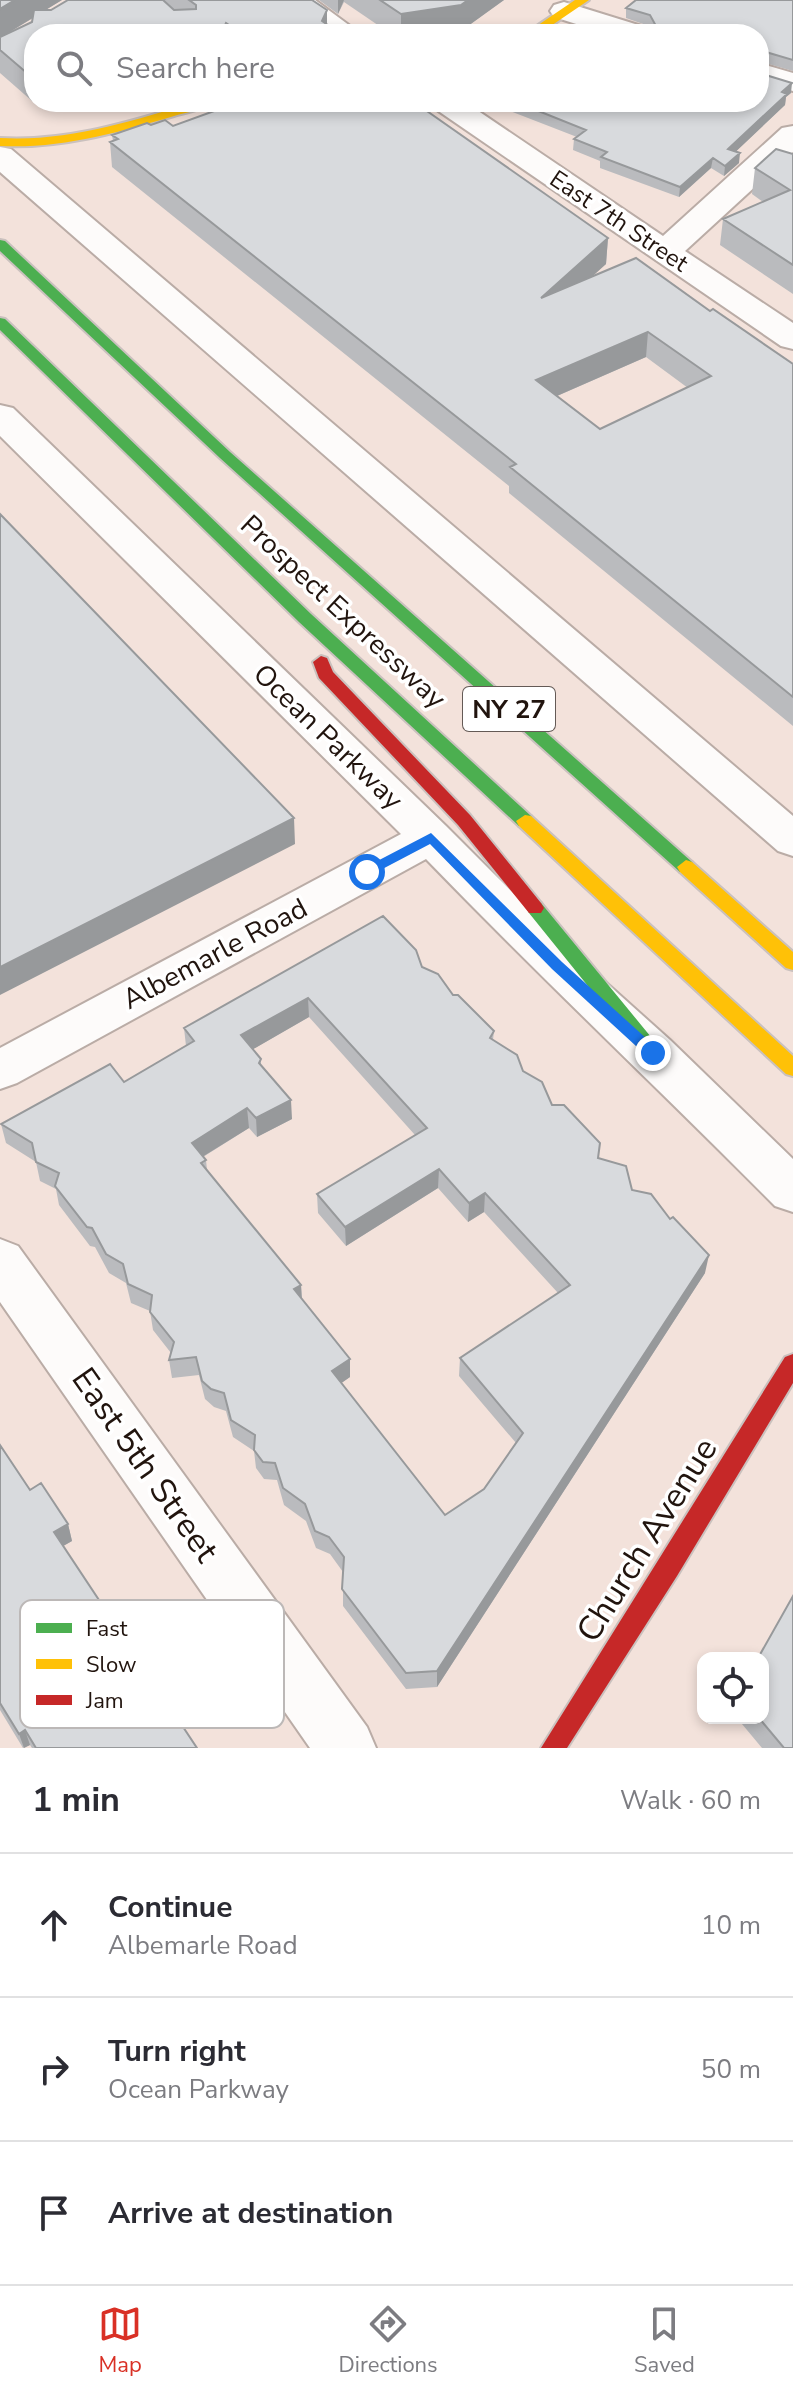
<!DOCTYPE html>
<meta charset="utf-8">
<style>
body{margin:0;font-family:"Nunito Sans",sans-serif;background:#f7f7f7;color:#2b2b33}
.controls{position:absolute;right:24px;bottom:24px;display:grid;overflow:hidden;border-radius:16px;box-shadow:0 4px 12px #0003}
.controls button{width:72px;height:72px;display:grid;place-items:center;padding:0;border:0;border-bottom:2px solid #e1e1e2;background:#fff;color:#2b2b33;font:40px sans-serif}
.stop{position:absolute;width:24px;height:24px;margin:-18px;border:6px solid #1a73e8;border-radius:50%;background:#fff}
.stop.end{background:#1a73e8;border-color:#fff;box-shadow:0 2px 8px #0008}
.list{margin:0;padding:0;list-style:none}
h2{display:flex;justify-content:space-between;align-items:center;height:104px;margin:0;padding:0 32px;font-size:34px}
h2 small{font-size:26px;font-weight:400;color:#7c7c81}
.list li{display:grid;grid-template-columns:52px 1fr auto;gap:24px;align-items:center;box-sizing:border-box;height:144px;padding:0 32px;border-top:2px solid #e1e1e2}
.list b{display:block;font-size:30px;white-space:nowrap}
.list p{margin:0;font-size:26px;white-space:nowrap;color:#7c7c81}
.list em{font-size:26px;font-style:normal;color:#7c7c81}
.icon{flex:none;width:44px;height:44px;fill:none;stroke:currentColor;stroke-width:2;stroke-linecap:round;stroke-linejoin:round}
.map{position:relative;flex:none;width:793px;height:1748px;overflow:hidden}
.search{position:absolute;background:#fff;box-shadow:0 4px 12px #0003;left:24px;right:24px;top:24px;height:88px;display:flex;align-items:center;gap:20px;box-sizing:border-box;padding:0 28px;border-radius:32px;color:#7c7c81;font-size:30px}
.sheet{height:536px;background:#fff}
nav{display:flex;justify-content:space-around;align-items:center;box-sizing:border-box;height:112px;border-top:2px solid #e1e1e2;background:#fff;font-size:22px;color:#7c7c81}
nav a{display:grid;justify-items:center;gap:4px}
nav .on{color:#d93025}
.map>svg:first-child{display:block}
.lines{fill:none;stroke-linecap:round;stroke-linejoin:round}
.street-casing{stroke:#baaca6;stroke-width:4}
.fast-casing{stroke:#cac1be;stroke-width:4}
.slow-casing{stroke:#cac1be;stroke-width:4}
.jam-casing{stroke:#cac1be;stroke-width:4}
.street{fill:#fdfbfa;fill-rule:evenodd}
.fast{fill:#4caf50;fill-rule:evenodd}
.slow{fill:#ffc107;fill-rule:evenodd}
.jam{fill:#c62828;fill-rule:evenodd}
.wall{fill:#babbbe;fill-rule:evenodd}
.shaded-wall{fill:#97999b}
.building{fill:#d8dadd;stroke:#97999b;stroke-width:2;fill-rule:evenodd}
.route{fill:#1a73e8}
.labels{text-anchor:middle;dominant-baseline:central;stroke-width:7;stroke-linejoin:round;paint-order:stroke}
.far-street-label{font-size:24px;fill:#21140e;stroke:#fff}
.shield{fill:#fff;stroke:#645a56;stroke-width:2}
.shield-label{font-size:26px;font-weight:bold;fill:#21140e}
.street-label{font-size:28px;fill:#21140e;stroke:#fff}
.near-street-label{font-size:34px;fill:#21140e;stroke:#fff}
.key{fill:#fff;stroke:#bcb8b7;stroke-width:2}
.key-label{font-size:22px;fill:#21140e}
</style>
<div class="map">
<svg width="793" height="1748" viewBox="0 0 793 1748">
<rect width="100%" height="100%" fill="#f3e2db"/>
<g class="lines">
<!-- street casing -->
<g class="street-casing">
<path id="street" d="M282,0H315L361,34H327Z
M564,2L648,28L653,34H608L554,17L550,11L554,5Z
M759,63L793,73V91L759,81Z
M430,102H465L663,236L782,128L793,126V152L685,251L793,323V349L781,346L434,108Z
M0,147L11,149L793,816V856L778,851L0,172Z
M0,405L13,408L446,826L573,953L670,1040L793,1159V1212L775,1206C660,1090 540,977 426,859L17,1083L0,1089V1048L401,834L0,436Z
M0,1239L18,1246L367,1727L376,1748H310L0,1302Z"/>
</g>
<!-- fast casing -->
<g class="fast-casing">
<path id="fast" d="M0,240L5,241L230,452L692,862L695,867L692,872H680L220,458L0,251Z
M0,318L5,319L311,614L531,816L534,821L531,826H519L299,622L0,330Z
M535,901L541,903L660,1048L663,1053L660,1058L653,1061L646,1058L529,913L526,908L529,903Z"/>
</g>
<!-- slow casing -->
<g class="slow-casing">
<path id="slow" d="M575,0H589L539,34H525Z
M196,102H215C204,110 187,112 174,116C117,133 60,149 0,146V138C68,142 131,121 196,102Z
M525,815L531,816L793,1056V1076L786,1074L519,826L516,821Z
M686,860L692,862L793,952V970L786,968L680,872L677,867Z"/>
</g>
<!-- jam casing -->
<g class="jam-casing">
<path id="jam" d="M321,656L327,658L333,672L470,815L541,903L544,908L541,913H529L458,825L319,678L313,662Z
M793,1354V1383L677,1576L567,1748H541L785,1357Z"/>
</g>
<!-- street -->
<use href="#street" class="street"/>
<!-- fast -->
<use href="#fast" class="fast"/>
<!-- slow -->
<use href="#slow" class="slow"/>
<!-- jam -->
<use href="#jam" class="jam"/>
</g>
<!-- wall -->
<path class="wall" d="M0,0H62L45,10H51L68,0H312L327,25L332,28V34H34L32,101L0,73ZM33,18L32,22L3,36Z
M319,0H504L461,31L445,34H391L344,2L338,14Z
M793,0V71L759,61V34L649,26L626,18V8Z
M791,93L786,97L785,105L736,151L739,163L724,176L711,168L679,197L600,168V161L573,150L574,139L577,137L510,111V102H759Z
M231,109L608,238L606,264L592,276L710,311L793,364V726L509,493V486L112,167L110,142L113,141L112,135L151,125L173,126ZM646,357L688,388L600,429L557,396Z
M793,154V294L720,245L723,219L763,202L752,194L755,168Z
M422,967L494,1031L493,1040L523,1071L598,1158L632,1190L705,1273L437,1687L406,1689L343,1606V1572L330,1554L316,1548L306,1521L284,1505L277,1480L264,1479L256,1468L254,1451L233,1437L226,1411L214,1407L205,1399L199,1375L172,1378L169,1360L171,1353L153,1330L150,1311L131,1303L126,1283L109,1273L95,1247L90,1246L59,1205L56,1189L40,1181L36,1162L6,1143L1,1124L124,1082L186,1046L184,1028ZM309,1017L415,1135L317,1194L318,1213L346,1246L438,1188L468,1222L484,1212L558,1293L460,1358L459,1376L516,1443L484,1489L445,1515L341,1383L350,1377L302,1299L301,1285L207,1170L206,1160L203,1157L249,1128L257,1137L292,1119L261,1066V1059L253,1049Z
M0,1445L30,1490L68,1524L72,1541L63,1546L197,1748H32L30,1745L23,1748L0,1710Z
M737,1718H763L793,1748H762Z"/>
<!-- shaded-wall -->
<path class="shaded-wall" d="M15,0H62L0,38V9Z
M338,0H344L338,14Z
M468,0H504L461,31L445,34H401V14Z
M327,10V29L332,28V34H293L322,21Z
M226,23L227,34H221Z
M34,73V100L32,101L28,74Z
M792,83L791,93L786,97L785,105L727,160L728,149Z
M740,153L739,163L724,176L725,166Z
M713,158L711,168L679,197L680,187Z
M608,238L606,264L540,324L541,298Z
M648,332L646,357L534,406L536,380Z
M294,818L295,844L0,995V967Z
M308,998L309,1017L243,1055L241,1035Z
M291,1100L292,1119L257,1137L256,1118Z
M247,1108L249,1128L194,1162L192,1143Z
M439,1169L438,1188L346,1246L345,1227Z
M485,1193L484,1212L468,1222L469,1203Z
M709,1255L705,1273L437,1687V1671Z
M301,1285L302,1303L294,1289Z
M350,1359V1377L333,1389L332,1371Z
M68,1524L72,1541L58,1549L54,1532Z
M25,1730L30,1745L24,1748L19,1734Z"/>
<!-- building -->
<path class="building" d="M0,0H15L0,9Z
M68,0H163L174,10L196,9V5L189,0H312L327,10L322,21L332,28L292,34H242L226,23L221,34H34V73L28,74L0,50V37L32,22L34,10H51Z
M380,0H468L461,5L401,14Z
M636,0H793V60L759,50V34H593L604,25L656,26L650,15L626,8Z
M759,73L792,83L782,92L787,94L728,149L740,153L725,166L713,158L680,187L601,157L607,152L574,139L586,130L516,102H759Z
M272,102H414L608,238L541,298L636,258L710,311L713,309L793,364V697L510,467L516,464L110,142L118,139L112,135L147,123L151,125L165,120L173,126L228,106L231,109ZM648,332L711,376L600,429L536,380Z
M776,149L793,154V265L723,219L790,190L755,168Z
M0,514L294,818L0,967Z
M383,916L416,950L422,967L438,974L453,995H458L494,1031L490,1038L517,1055L523,1071L542,1082L552,1105H564L600,1143L598,1158L626,1166L632,1190L651,1194L670,1219L673,1217L709,1255L437,1671L406,1673L342,1589L344,1557L329,1537L315,1531L305,1504L283,1488L275,1463L263,1462L254,1450L255,1435L231,1420L224,1393L211,1389L202,1381L196,1357L169,1360L174,1342L150,1312L152,1295L128,1284L123,1264L106,1254L92,1228L87,1227L55,1186L59,1173L36,1162L32,1143L1,1124L110,1064L124,1082L194,1041L184,1028ZM308,998L427,1128L317,1194L345,1227L439,1169L469,1203L485,1193L570,1285L460,1358L523,1433L484,1489L445,1515L332,1371L350,1359L294,1289L301,1285L201,1163L206,1160L192,1143L247,1108L256,1118L291,1100L259,1063L261,1059L241,1035Z
M0,1445L30,1490L41,1483L68,1524L54,1532L197,1748H36L25,1730L19,1734L0,1703Z
M793,1596V1748H784L759,1718H763V1658H758Z"/>
<!-- route -->
<path class="route" d="M431,833L562,962L658,1049V1057H648L552,969L430,844L371,875H362V869Z"/>
<g class="labels">
<!-- far-street labels -->
<g class="far-street-label">
<text transform="translate(619 221) rotate(34)">East 7th Street</text>
</g>
<!-- shield labels -->
<rect class="shield" x="463" y="687" width="92" height="44" rx="6"/>
<g class="shield-label">
<text x="509" y="709">NY 27</text>
</g>
<!-- street labels -->
<g class="street-label">
<text transform="translate(343 612) rotate(43)">Prospect Expressway</text>
<text transform="translate(328 737) rotate(44)">Ocean Parkway</text>
<text transform="translate(215 954) rotate(-28)">Albemarle Road</text>
</g>
<!-- near-street labels -->
<g class="near-street-label">
<text transform="translate(145 1465) rotate(55)">East 5th Street</text>
<text transform="translate(647 1540) rotate(-58)">Church Avenue</text>
</g>
</g>
<!-- legend -->
<rect x="20" y="1600" width="264" height="128" rx="12" class="key"/>
<rect x="36" y="1623" width="36" height="10" fill="#4caf50"/>
<rect x="36" y="1659" width="36" height="10" fill="#ffc107"/>
<rect x="36" y="1695" width="36" height="10" fill="#c62828"/>
<g class="key-label">
<text x="86" y="1636">Fast</text>
<text x="86" y="1672">Slow</text>
<text x="86" y="1708">Jam</text>
</g>
</svg>
<div class="controls">
<button><svg class="icon" aria-label="locate" viewBox="0 0 24 24"><circle cx="12" cy="12" r="6"/><path d="M12 2v4M12 18v4M2 12h4M18 12h4"/></svg></button>
</div>
<div class="stop" style="left:367px;top:872px"></div>
<div class="stop end" style="left:653px;top:1053px"></div>
<div class="search"><svg class="icon" aria-label="search" viewBox="0 0 24 24"><circle cx="10" cy="10" r="6"/><path d="M15 15l6 6"/></svg>Search here</div>
</div>
<section class="sheet">
<h2>1 min<small>Walk · 60 m</small></h2>
<ul class="list">
<li><svg class="icon" aria-label="ahead" viewBox="0 0 24 24"><path d="M12 20V5M6 11l6-6 6 6"/></svg><div><b>Continue</b><p>Albemarle Road</p></div><em>10 m</em></li>
<li><svg class="icon" aria-label="right" viewBox="0 0 24 24"><path d="M7 20v-9h11M14 6l5 5-5 5"/></svg><div><b>Turn right</b><p>Ocean Parkway</p></div><em>50 m</em></li>
<li><svg class="icon" aria-label="arrive" viewBox="0 0 24 24"><path d="M6 21V4h12l-3 4 3 4H6"/></svg><div><b>Arrive at destination</b></div></li>
</ul>
</section>
<nav>
<a class="on"><svg class="icon" aria-label="map" viewBox="0 0 24 24"><path d="M3 6l6-2 6 2 6-2v14l-6 2-6-2-6 2zM9 4v14M15 6v14"/></svg>Map</a>
<a><svg class="icon" aria-label="directions" viewBox="0 0 24 24"><path d="M12 3l9 9-9 9-9-9zM9 14v-3h6M13 9l2 2-2 2"/></svg>Directions</a>
<a><svg class="icon" aria-label="saved" viewBox="0 0 24 24"><path d="M7 4h10v16l-5-4-5 4z"/></svg>Saved</a>
</nav>
